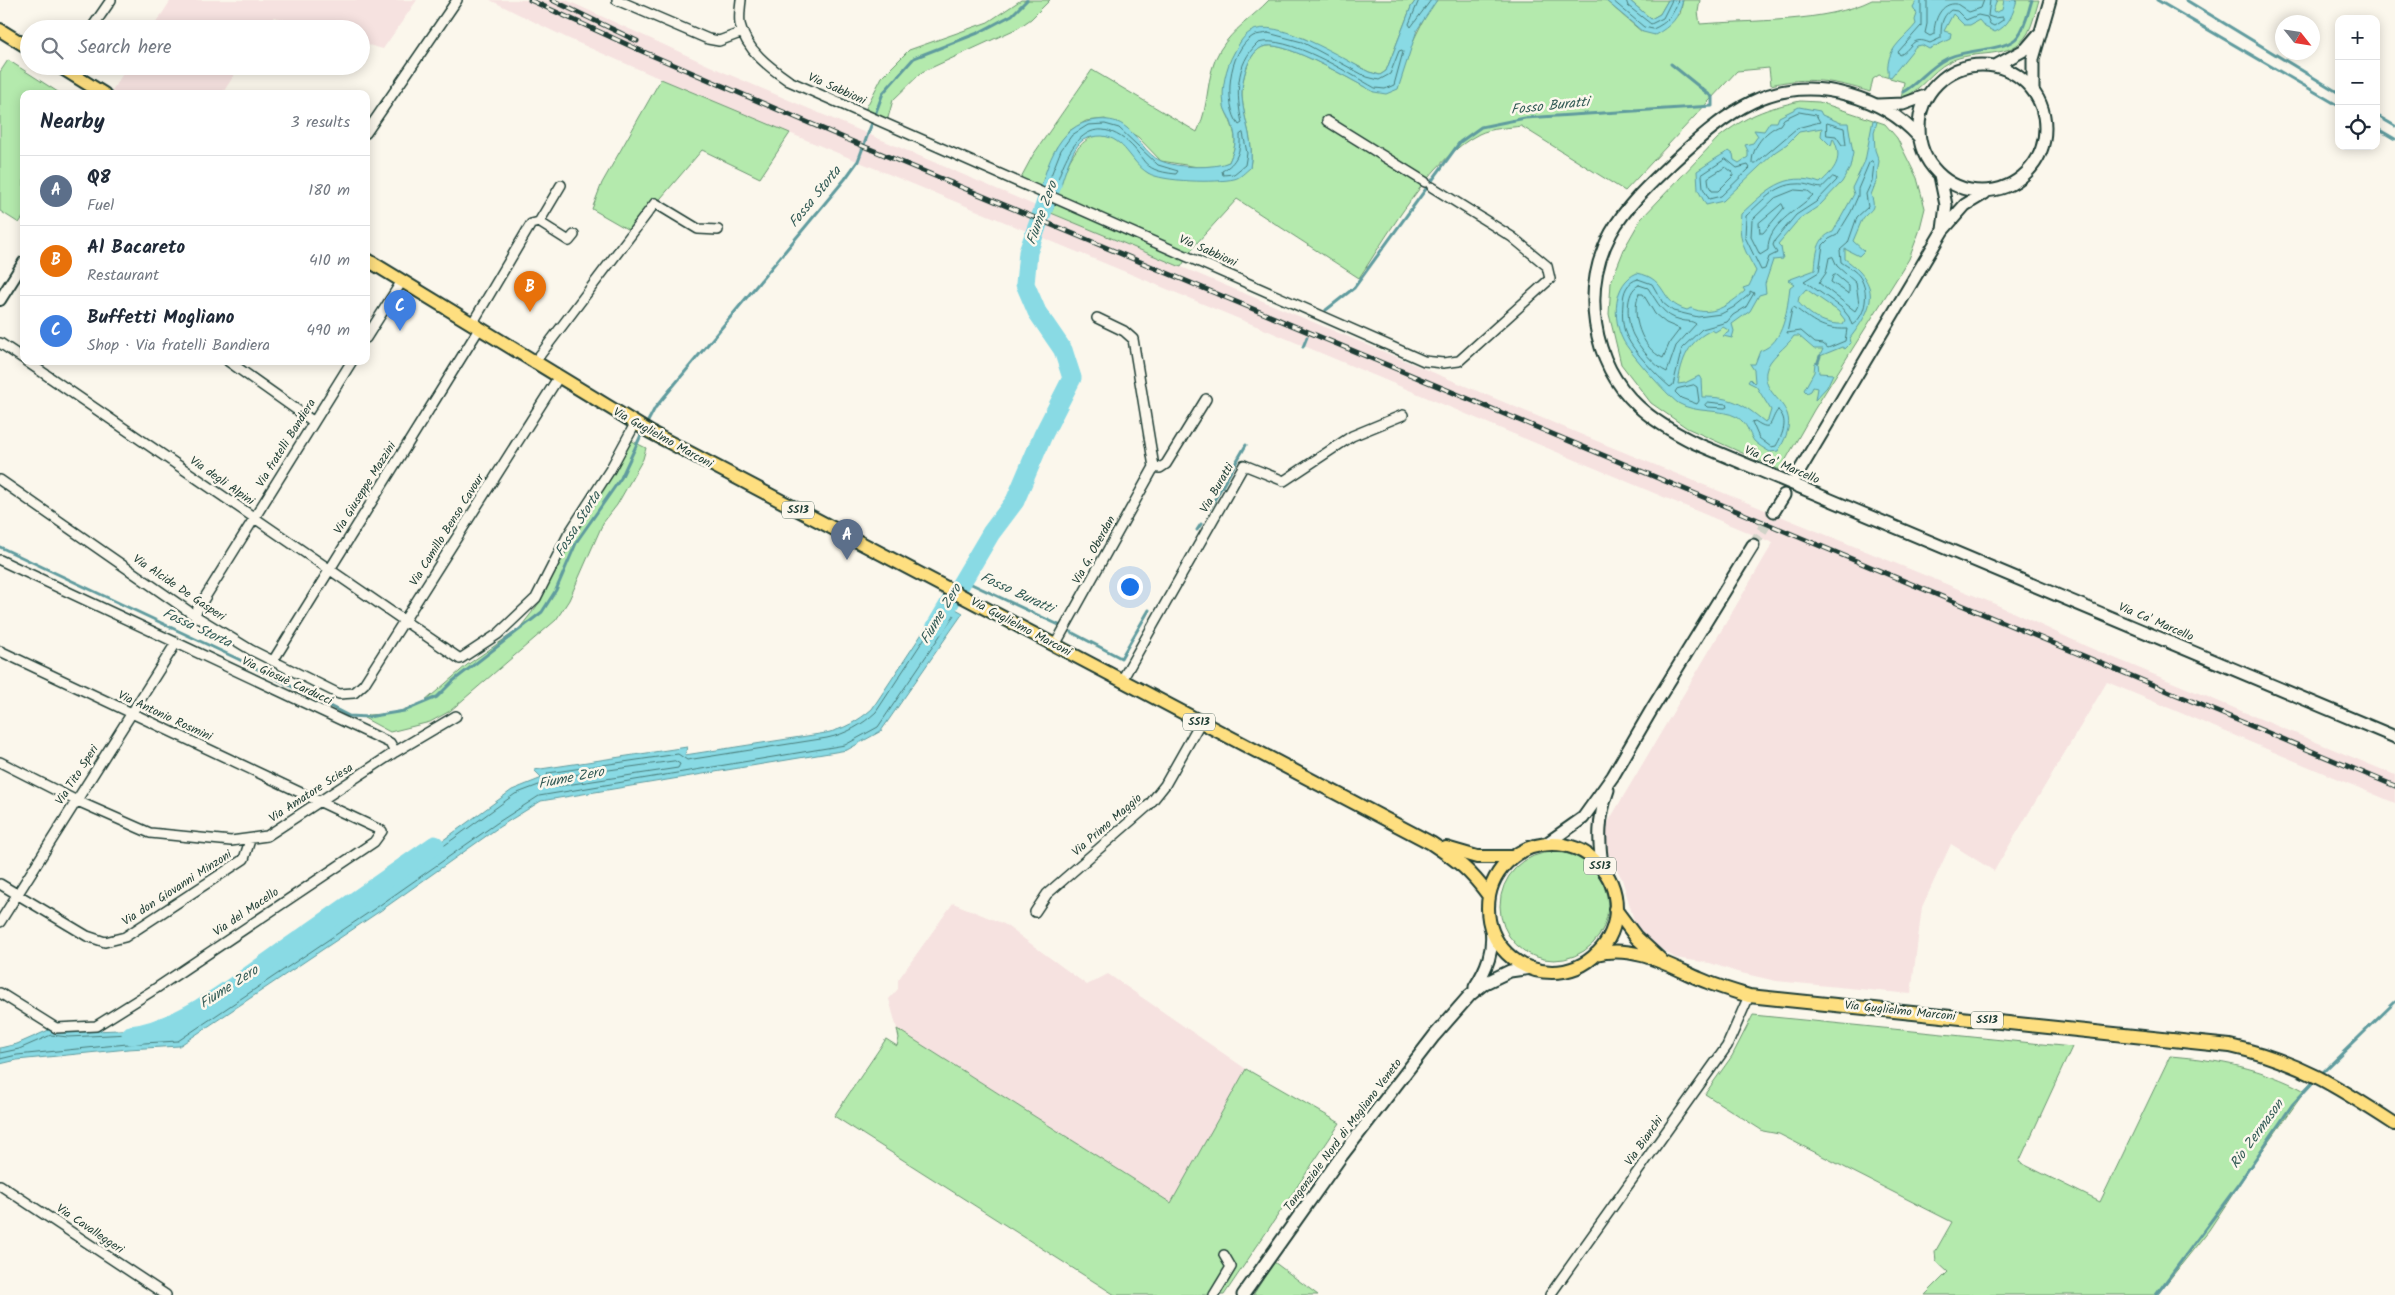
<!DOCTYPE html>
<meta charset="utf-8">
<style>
body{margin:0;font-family:Kalam,sans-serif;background:#f2f2f3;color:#1f2937}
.controls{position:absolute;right:15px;top:15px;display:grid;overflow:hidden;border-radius:10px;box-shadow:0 2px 12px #0003}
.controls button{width:45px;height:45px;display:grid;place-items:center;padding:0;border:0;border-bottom:1px solid #e0e1e3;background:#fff;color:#1f2937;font:25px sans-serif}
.compass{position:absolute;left:2275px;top:15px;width:45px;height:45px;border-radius:50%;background:#fff;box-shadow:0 2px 12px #0003;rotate:120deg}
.you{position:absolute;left:1129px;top:586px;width:18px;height:18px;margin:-12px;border:4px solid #fff;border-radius:50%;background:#1a73e8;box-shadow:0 0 0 8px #1a73e833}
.badge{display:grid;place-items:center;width:32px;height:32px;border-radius:50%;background:#0b8043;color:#fff;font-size:16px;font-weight:700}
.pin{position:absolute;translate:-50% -41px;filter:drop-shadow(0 1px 2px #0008)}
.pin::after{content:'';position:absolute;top:26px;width:18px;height:15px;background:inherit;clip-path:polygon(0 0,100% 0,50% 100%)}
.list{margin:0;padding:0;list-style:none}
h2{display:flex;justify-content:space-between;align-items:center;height:65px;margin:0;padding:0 20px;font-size:21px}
h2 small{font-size:16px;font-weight:400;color:#747a83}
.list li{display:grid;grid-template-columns:32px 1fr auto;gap:15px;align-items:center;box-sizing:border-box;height:70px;padding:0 20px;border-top:1px solid #e0e1e3}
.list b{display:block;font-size:19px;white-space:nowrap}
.list p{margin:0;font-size:16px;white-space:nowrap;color:#747a83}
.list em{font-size:16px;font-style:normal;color:#747a83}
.icon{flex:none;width:28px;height:28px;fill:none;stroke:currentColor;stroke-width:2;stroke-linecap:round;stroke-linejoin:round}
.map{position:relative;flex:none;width:2395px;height:1295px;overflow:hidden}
.search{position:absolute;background:#fff;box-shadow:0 2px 12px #0003;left:20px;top:20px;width:350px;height:55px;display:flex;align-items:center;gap:12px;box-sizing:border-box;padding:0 18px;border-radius:28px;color:#747a83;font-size:19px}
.panel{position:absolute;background:#fff;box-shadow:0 2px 12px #0003;left:20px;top:90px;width:350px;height:275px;border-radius:10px}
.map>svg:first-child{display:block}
.built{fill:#f6e2e0}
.green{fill:#b4eaad;stroke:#6a9470}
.water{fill:#89dae4;stroke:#5f9b9e;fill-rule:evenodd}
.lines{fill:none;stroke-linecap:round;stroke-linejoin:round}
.shore{stroke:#497c7a;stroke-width:1}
.stream{stroke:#5f9b9e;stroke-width:3}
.river{stroke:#89dae4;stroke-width:19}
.secondary-tunnel{stroke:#cfd2c7;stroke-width:11;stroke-dasharray:11 5.5;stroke-linecap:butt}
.minor-casing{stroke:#1f3d34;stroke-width:12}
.tertiary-casing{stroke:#1f3d34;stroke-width:14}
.secondary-casing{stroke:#1f3d34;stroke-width:15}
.primary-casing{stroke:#1f3d34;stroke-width:16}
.minor{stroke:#fbf7ec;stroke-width:9}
.tertiary{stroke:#fbf7ec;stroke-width:10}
.secondary{stroke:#fbf7ec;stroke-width:11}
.primary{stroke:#fedf80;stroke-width:12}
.rail-casing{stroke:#1f3d34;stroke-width:5}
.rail{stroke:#fbf7ec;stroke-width:3;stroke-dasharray:9;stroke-linecap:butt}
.labels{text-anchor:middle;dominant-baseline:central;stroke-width:5;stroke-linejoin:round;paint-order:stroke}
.shield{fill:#fbf7ec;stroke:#61756b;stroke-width:1}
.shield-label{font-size:11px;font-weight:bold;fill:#1f3d34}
.street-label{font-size:12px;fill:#1f3d34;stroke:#fbf7ec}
.water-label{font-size:14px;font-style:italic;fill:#345c57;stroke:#fbf7ec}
</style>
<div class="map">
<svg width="2395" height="1295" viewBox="0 0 2395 1295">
<rect width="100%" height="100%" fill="#fbf7ec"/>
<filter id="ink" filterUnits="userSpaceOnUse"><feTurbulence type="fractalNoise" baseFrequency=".02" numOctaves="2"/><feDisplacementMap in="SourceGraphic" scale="10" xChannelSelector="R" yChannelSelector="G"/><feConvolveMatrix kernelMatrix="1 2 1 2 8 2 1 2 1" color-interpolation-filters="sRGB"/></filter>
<g filter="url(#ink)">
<!-- built -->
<path class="built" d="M171,0H417L383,49L361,43V29H314L274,17L266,29H152Z
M490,0H566L721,71L1036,206L1599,442L1995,604L2088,647L2395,775V803L2107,682L1994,871L1951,844L1922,907L1911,994L1776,981L1737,972L1710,963L1675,958L1646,939L1635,924L1622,879L1605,848L1607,824L1773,543L1266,330L707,99L567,38Z
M128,66H240L222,94H113L111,92Z
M953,903L1004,924L1087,985L1108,974L1246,1069L1171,1203L897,1029L889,999L898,989V980Z"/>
<!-- green -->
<path class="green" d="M1021,0H1050L1031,19L1018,28L922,72L893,100L886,125L865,115L866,108L882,77L909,50L988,22Z
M1269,0H1416L1411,7L1386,71L1380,75L1369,72L1303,38L1241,41C1229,61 1222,80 1224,104C1224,108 1227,114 1229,118C1237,137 1237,144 1229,162L1220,166L1198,167L1161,161L1138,137L1105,119L1086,121L1069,131L1056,148L1040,192L1018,183L1033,155L1092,70L1197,132C1210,108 1205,74 1220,50C1233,29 1253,17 1269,0Z
M1437,0H1605L1642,32L1680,14L1683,0H1700L1698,12L1700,24C1751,20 1826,23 1872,0H2039C2036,10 2033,23 2028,33C2011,62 1974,48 1949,62C1930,72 1922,90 1901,99L1904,82L1879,75L1873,79L1870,92C1836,81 1806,76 1771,85L1769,68L1737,71L1625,191L1521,126C1509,128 1491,128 1479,134C1431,158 1389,233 1359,278L1237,199L1195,245L1181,267L1051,213C1057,201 1059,188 1063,176C1072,151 1092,120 1121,144C1131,152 1139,164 1148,173L1250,168C1255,141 1244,123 1242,97C1241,82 1248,49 1266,46C1288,42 1353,81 1374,92L1410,47L1428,11Z
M1629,0H1668L1660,14L1651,19Z
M8,60L61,94H24V216L19,223L0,211V72Z
M661,79L790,133L760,178L702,150L632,232L592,209L602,183Z
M1800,101L1819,102L1885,124L1897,138L1917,178L1925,208L1919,232L1909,259L1814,410L1780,470L1687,428L1651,403L1621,364L1609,314L1611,282L1625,247L1641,219L1718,138C1747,115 1765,109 1800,101Z
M630,440L646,448L643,459L617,505L603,523L569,600L556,620L450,711L430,722L390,732L364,718L368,715L395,713L424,702L467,665L519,629L540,602L560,557Z
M1500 906a54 54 0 1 1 108 0a54 54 0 1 1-108 0Z
M1753,1015L2072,1047L2019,1162L2100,1202L2170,1056C2219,1060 2262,1068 2305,1091L2250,1168L2209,1230L2157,1295H1925L1948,1272L1936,1261L1935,1252L1952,1222L1779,1134L1763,1131L1705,1094L1732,1056Z
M897,1029L1171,1203L1246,1069L1340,1123L1224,1295H1115L834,1116L886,1039L897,1046L899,1038Z
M1274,1262L1318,1295H1253Z"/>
<!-- water -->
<path class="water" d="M1416,0H1437L1417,30L1398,89L1386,94L1374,92C1353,81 1288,42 1266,46C1248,49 1241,82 1242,97C1244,123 1255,141 1250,168C1245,172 1240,178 1234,179C1217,183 1162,182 1148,173C1130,162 1125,138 1102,136C1096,136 1088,137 1083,140C1067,152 1060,195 1051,213L1036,206C1045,173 1055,123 1097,120C1105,119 1116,120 1123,125C1137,134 1146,155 1161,161C1177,168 1214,169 1229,162C1237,144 1237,137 1230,119C1228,115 1224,109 1224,105C1221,89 1226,67 1234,53C1238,46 1242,37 1250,32C1275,15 1345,60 1369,72L1380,75L1386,71L1411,7Z
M1605,0H1629L1651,19L1660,14L1668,0H1683C1679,18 1671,26 1655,35L1643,32Z
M1917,0H1997L1993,11L1994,13L2002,10L2004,0H2017C2013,14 2009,26 1995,32L1985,27L1979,20L1970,25H1964L1953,14L1944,31L1951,33L1950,39L1929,49L1922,45L1916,46L1891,77L1888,76C1889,71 1887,68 1888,64C1890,46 1906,37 1916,24L1915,20L1917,14L1913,7Z
M1799,107L1820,111L1822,115L1841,123H1848L1853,153L1850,168L1842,182L1819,206L1799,219L1778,244L1781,247L1783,259L1773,260L1765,284L1766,293L1759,295L1750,311L1732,324L1734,331L1732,338L1723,336L1730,331L1723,327L1715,332L1712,330C1689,340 1681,360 1678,384L1685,383L1699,376L1701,379L1702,397C1732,397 1742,403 1765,422L1768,420L1771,410L1756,386L1748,382L1750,379L1754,383L1755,382L1754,370L1750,364H1755L1760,351C1785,343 1787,308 1790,287L1794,284L1788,280L1815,270C1816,255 1817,237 1833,232L1854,194L1852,188L1865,161L1873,120L1877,122L1874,132L1875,150L1879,161L1876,182L1871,195C1878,213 1867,209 1861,222C1858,228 1856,235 1853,241L1864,251L1859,256L1845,249V259C1881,285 1875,306 1850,338L1851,343L1845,349L1842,347L1820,356L1823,349H1814L1799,336H1794C1787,347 1768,358 1766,372C1762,402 1809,403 1778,451L1770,452C1765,449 1758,445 1754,441C1748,432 1748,424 1737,417C1720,408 1696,414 1678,403C1668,396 1628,351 1623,340C1612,319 1613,283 1637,273C1669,279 1658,302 1687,310L1691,308C1711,318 1729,305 1745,291L1743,288L1749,286L1756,271C1744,249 1738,240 1741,214C1765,192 1785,170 1820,183C1835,169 1844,159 1833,138L1831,146L1821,136L1822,128L1799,132L1787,144L1775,152L1723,201L1706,205L1698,190L1697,171C1708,164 1717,157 1729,151L1733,154L1734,160L1739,163L1748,157V151L1745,145L1753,143L1758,136L1754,130L1764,131L1770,122H1777L1779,117ZM1806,289L1838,311L1845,320L1843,324C1825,325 1810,316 1798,302L1799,297Z
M1818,362L1819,373L1833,374L1827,387L1815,400L1817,388L1813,387L1811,391L1807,393L1804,390L1814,372L1815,363Z
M943,602L963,613L881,731L847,750L541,801L499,827L383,909L179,1046L128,1049L17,1060L0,1064V1048L17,1044L51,1029L68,1032L169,1028L354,905L512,790L542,778L534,770L687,747L685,755L826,733C844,729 858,721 872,709Z"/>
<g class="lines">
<!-- shore -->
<path class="shore" d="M1419,0L1409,24L1411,27L1431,0
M1612,0L1644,27L1653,29C1667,23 1674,15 1678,0
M1626,0L1628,6L1651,24L1663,18L1672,0
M1921,0V26L1898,52L1900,55C1913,48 1911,35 1930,43L1941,38C1941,27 1941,17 1951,10L1957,11L1966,20L1978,15L1987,17L1990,24L1994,26L2003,20V17L1994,18L1988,16L1990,0
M1927,0V24L1925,33L1930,36L1934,34C1934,20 1941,2 1957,4L1969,12L1981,8L1984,0
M1268,33L1302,42L1367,77L1379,80L1390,74L1399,51L1402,50L1403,52L1394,85L1385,89L1375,88C1348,73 1287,34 1258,43C1235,64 1236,95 1242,123L1239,125C1223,104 1228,51 1253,36C1257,34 1264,34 1268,33Z
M1799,112L1816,115L1820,122L1797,128L1756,163H1752C1752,147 1765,131 1780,125L1784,119Z
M1827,123L1844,128L1846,145H1842L1836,136L1827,135Z
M1243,133L1247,153L1245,165L1234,174L1223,175L1222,171C1237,163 1241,151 1240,135Z
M1726,159L1737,168L1748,165L1750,168L1721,196L1709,199L1703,188L1702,175Z
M1872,161L1874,164L1872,181L1866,194L1868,207L1857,217L1848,243L1840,250L1841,262C1848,267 1859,272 1862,281C1869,295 1865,317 1852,325L1849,317L1841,307L1804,281L1819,272L1823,245L1829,239L1837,235L1851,212L1858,196V189L1869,163Z
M1726,167L1733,173V176L1718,191H1712L1709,186L1708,178Z
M1833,177L1836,178L1837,180L1816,202L1796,215L1775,240L1773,245L1777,253L1769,257L1765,269L1761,270L1745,237L1746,216C1760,203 1776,184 1797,184C1806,183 1812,187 1821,188Z
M1046,188L1061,150L1072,135L1088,125L1105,124L1119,128L1158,165L1178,171L1176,174C1137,170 1149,158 1124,139C1082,109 1063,160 1054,192
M1795,190L1808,191L1813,195C1797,211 1767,224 1768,250L1760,255L1751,237L1752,220L1775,198Z
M1782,204L1784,208L1763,233H1760L1759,223Z
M1833,257L1837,266L1856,283L1859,304L1855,311L1819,283L1826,273L1829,258Z
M1836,275L1849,286V294L1831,282L1833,276Z
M1638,279L1652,284L1663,303L1673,311L1698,317L1721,314L1734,307L1750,294V291L1754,293L1746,307L1733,315L1727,322L1702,329L1682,348L1673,385L1670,387C1657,376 1634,352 1627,337C1622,327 1622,314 1623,303C1623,292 1627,282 1638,279Z
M1639,285L1648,288C1658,303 1663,316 1681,320C1687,322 1691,320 1696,324L1676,346L1667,372C1655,367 1639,347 1633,335C1627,323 1624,291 1639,285Z
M1639,294H1643L1655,314L1666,323L1680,329L1670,342L1663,358C1642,349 1630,315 1639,294Z
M1794,307C1813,321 1822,330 1847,329L1845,341L1828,348L1823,344L1815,343L1801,331L1787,333L1792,309Z
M1694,385L1697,387L1699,401L1697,404L1681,398L1675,392L1677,389Z
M1708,402L1726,404L1727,407L1725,408L1707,407L1705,405Z
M1778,410C1789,420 1783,434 1776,446L1771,447L1759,438L1752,422L1755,421C1774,434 1769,420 1778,410Z
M675,761L680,764L678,768L553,787L551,785L554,778Z
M0,1053L19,1049L51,1035L68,1037L171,1032L357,909L515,794L544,783L548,773L678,754L687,760L827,738C846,734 862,725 876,712L943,610L954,615L878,727L845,745L539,796L497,823L380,905L178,1041L127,1044L17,1055L0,1059"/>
<!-- stream -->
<path class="stream" d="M2157,0L2339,106
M2186,0L2339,93
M1903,92C1919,83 1929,67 1946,59C1965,48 2007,52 2018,36C2026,26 2028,12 2032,0
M2376,115L2395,126
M2376,128L2395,139
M1326,310L1354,288L1460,142L1481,127L1525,118L1712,106V97L1671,64
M1303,347L1307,337
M1818,362L1820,356
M646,425L655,408L845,179L858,161L883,93L914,58L978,33L1012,15L1027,0
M1209,509L1246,445
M1197,530L1201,524
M0,547L238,659L349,716L368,717L404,711L437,697L453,681L542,612L556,590L577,541L621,478L643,431
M965,581L1059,625
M1071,632L1121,658L1149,610
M2320,1075L2395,1002
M2156,1295L2237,1186L2292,1105L2316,1079"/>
<!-- river -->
<path class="river" d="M936,626L991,533L1015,501L1043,435L1072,378L1063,350L1037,312L1025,284L1028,252L1052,185
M131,1035C183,1029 246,977 289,947C337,913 386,879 435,845"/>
<!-- secondary-tunnel -->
<path class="secondary-tunnel" d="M1753,545L1774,511"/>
<!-- minor casing -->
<g class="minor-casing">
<path id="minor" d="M617,0L708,39L719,41L743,32
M741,0C740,8 739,17 740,24C746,50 769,67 789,81L1424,361L1443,363L1459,361L1550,279L1547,266L1512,237L1432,187
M91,29L111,0
M1327,121L1425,182
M366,133L457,0
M539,222L569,241L574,235
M472,324L531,224L539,222L561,185
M366,338L402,281
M0,343L24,359
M26,361L460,659L498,634L536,598L568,535L610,470L635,424
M228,361L314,422
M534,363L655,203L698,229L718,230
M1154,467L1160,468L1166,464L1206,399
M0,480L194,615L251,650L339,694L354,693L364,684L558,378
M0,560L390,743L395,752
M194,615L352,361
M1055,645L1154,467L1133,339L1124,331L1097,318
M0,651L382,831L374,842L155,989L96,1026L56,1028L0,993
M273,661L479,329
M1122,680L1244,465L1284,481L1352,436L1403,415
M0,762L75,800L150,833L231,841L267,836L395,752L456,716
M0,884L87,936L105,942L125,937L244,859L250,840
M1035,912L1047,894L1149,805L1165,785L1200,723
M0,922L176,643
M0,1185L166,1295
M1214,1295L1231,1267L1224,1255
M1550,1295L1727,1046L1749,996"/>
</g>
<!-- tertiary casing -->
<g class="tertiary-casing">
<path id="tertiary" d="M0,300L24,262"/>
</g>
<!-- secondary casing -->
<g class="secondary-casing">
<path id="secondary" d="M1919 128a63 63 0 1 1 126 0a63 63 0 1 1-126 0Z
M1995,66L2026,49L2038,35
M2033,91V59L2050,0
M1878,105L1903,104L1928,95
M1919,137C1899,115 1877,103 1849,95C1773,73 1726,113 1673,162C1651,183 1626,206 1611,233C1581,289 1591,362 1638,406C1655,422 1675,433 1695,443L2395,737
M1940,176L1946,205L1943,230
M1797,475L1943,230L1965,205L1985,193
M1774,511L1784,495
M1546,844L1583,818L1613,776L1652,709L1753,545
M1603,870C1598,841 1598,818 1608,790
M1475,987C1487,968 1494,951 1491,928
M1243,1295L1340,1158L1434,1036L1470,995L1485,983L1510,971L1531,968"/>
</g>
<!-- primary casing -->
<g class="primary-casing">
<path id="primary" d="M0,30L29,48
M59,66L104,94
M366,259L650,432L1431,843C1458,861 1470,870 1489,896
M1488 908a64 64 0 1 1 128 0a64 64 0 1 1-128 0Z
M1446,848L1477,857H1513
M1615,909L1636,937L1661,960
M1596,954C1633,944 1668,965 1700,979C1716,986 1733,991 1749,996L2230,1046C2298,1061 2338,1087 2395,1124"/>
</g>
<!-- minor -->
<use href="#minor" class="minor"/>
<!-- tertiary -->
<use href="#tertiary" class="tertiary"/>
<!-- secondary -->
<use href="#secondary" class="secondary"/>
<!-- primary -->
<use href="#primary" class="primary"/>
<!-- rail casing -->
<g class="rail-casing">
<path id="rail" d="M530,0L637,49L851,141L2395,786
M552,0L637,41"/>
</g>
<!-- rail -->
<use href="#rail" class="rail"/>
</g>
</g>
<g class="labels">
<!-- shield labels -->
<g class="shield">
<rect x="782" y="501.5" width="32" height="17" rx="4"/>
<rect x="1183" y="713.5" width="32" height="17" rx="4"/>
<rect x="1584" y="857.5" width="32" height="17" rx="4"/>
<rect x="1971" y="1011.5" width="32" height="17" rx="4"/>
</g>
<g class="shield-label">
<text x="798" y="510">SS13</text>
<text x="1199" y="722">SS13</text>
<text x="1600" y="866">SS13</text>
<text x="1987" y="1020">SS13</text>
</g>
<!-- street labels -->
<g class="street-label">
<text transform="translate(837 89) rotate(24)">Via Sabbioni</text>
<text transform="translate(1208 251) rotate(24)">Via Sabbioni</text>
<text transform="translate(663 438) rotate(29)">Via Guglielmo Marconi</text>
<text transform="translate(286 443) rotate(-58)">Via fratelli Bandiera</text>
<text transform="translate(1782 465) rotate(23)">Via Ca' Marcello</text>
<text transform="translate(222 481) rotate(35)">Via degli Alpini</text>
<text transform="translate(365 488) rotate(-58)">Via Giuseppe Mazzini</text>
<text transform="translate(1217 488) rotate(-60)">Via Buratti</text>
<text transform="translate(447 530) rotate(-58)">Via Camillo Benso Cavour</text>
<text transform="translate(1094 550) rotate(-61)">Via G. Oberdan</text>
<text transform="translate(179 588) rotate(34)">Via Alcide De Gasperi</text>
<text transform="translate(2156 622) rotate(23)">Via Ca' Marcello</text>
<text transform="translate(1021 627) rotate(28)">Via Guglielmo Marconi</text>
<text transform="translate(287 681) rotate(25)">Via Giosuè Carducci</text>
<text transform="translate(165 716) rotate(25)">Via Antonio Rosmini</text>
<text transform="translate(77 775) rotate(-57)">Via Tito Speri</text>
<text transform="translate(311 793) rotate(-33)">Via Amatore Sciesa</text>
<text transform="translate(1107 825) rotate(-41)">Via Primo Maggio</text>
<text transform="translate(177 888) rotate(-33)">Via don Giovanni Minzoni</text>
<text transform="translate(246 912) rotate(-34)">Via del Macello</text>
<text transform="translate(1900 1011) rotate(6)">Via Guglielmo Marconi</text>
<text transform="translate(1343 1135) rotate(-53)">Tangenziale Nord di Mogliano Veneto</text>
<text transform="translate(1644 1141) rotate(-55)">Via Bianchi</text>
<text transform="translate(90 1229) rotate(34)">Via Cavalleggeri</text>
</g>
<!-- water labels -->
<g class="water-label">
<text transform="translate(1550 106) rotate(-6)">Fosso Buratti</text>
<text transform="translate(815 197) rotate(-51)">Fossa Storta</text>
<text transform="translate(1042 213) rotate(-70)">Fiume Zero</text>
<text transform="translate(578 524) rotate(-58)">Fossa Storta</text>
<text transform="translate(1017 593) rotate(25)">Fosso Buratti</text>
<text transform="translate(941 614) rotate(-59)">Fiume Zero</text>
<text transform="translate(197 628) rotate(25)">Fossa Storta</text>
<text transform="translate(571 778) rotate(-11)">Fiume Zero</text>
<text transform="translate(229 987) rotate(-33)">Fiume Zero</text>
<text transform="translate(2257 1134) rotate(-54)">Rio Zermason</text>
</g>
</g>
</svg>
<div class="controls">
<button>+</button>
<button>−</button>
<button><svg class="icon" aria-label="locate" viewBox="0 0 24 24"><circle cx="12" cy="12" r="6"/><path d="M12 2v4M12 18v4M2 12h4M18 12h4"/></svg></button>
</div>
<svg class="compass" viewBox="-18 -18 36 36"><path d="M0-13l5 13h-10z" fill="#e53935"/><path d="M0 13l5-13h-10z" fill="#747a83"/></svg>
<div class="you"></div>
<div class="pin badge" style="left:847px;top:560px;background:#5c6f8a">A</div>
<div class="pin badge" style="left:530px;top:312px;background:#e8710a">B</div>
<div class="pin badge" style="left:400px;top:331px;background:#3f7fe0">C</div>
<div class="search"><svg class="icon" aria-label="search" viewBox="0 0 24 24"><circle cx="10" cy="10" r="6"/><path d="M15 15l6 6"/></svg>Search here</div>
<section class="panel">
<h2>Nearby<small>3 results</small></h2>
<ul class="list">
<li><span class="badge" style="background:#5c6f8a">A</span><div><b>Q8</b><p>Fuel</p></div><em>180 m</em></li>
<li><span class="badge" style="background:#e8710a">B</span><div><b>Al Bacareto</b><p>Restaurant</p></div><em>410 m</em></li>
<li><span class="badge" style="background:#3f7fe0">C</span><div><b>Buffetti Mogliano</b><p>Shop · Via fratelli Bandiera</p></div><em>490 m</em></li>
</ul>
</section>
</div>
